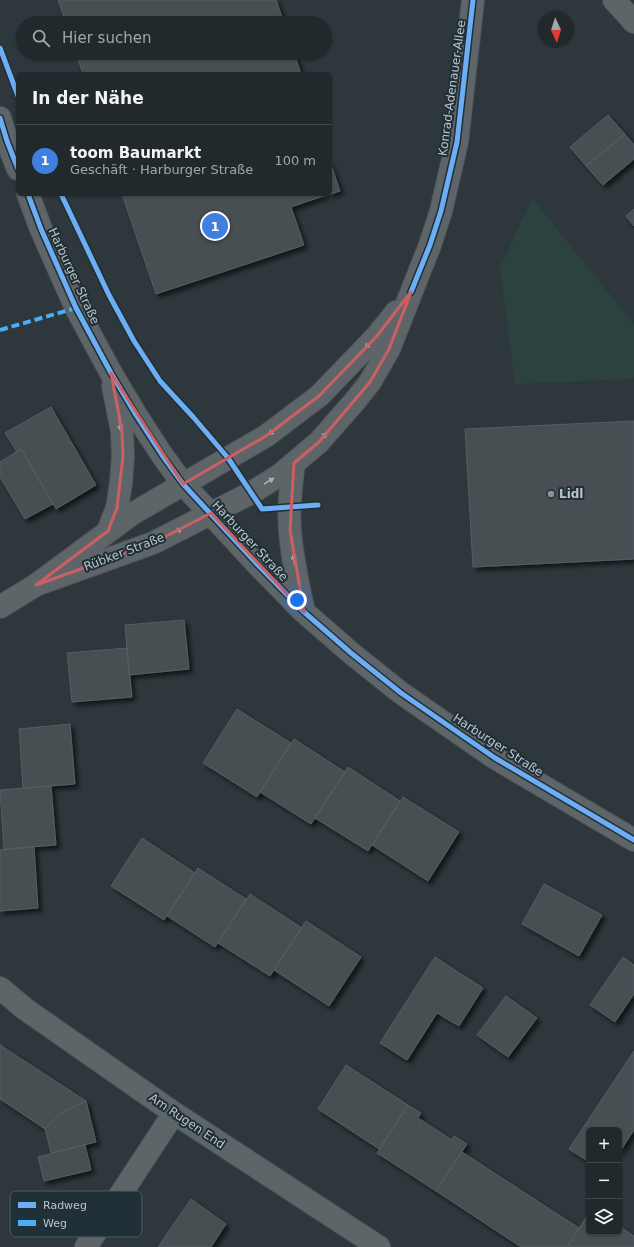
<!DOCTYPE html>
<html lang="de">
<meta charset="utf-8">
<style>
body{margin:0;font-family:"DejaVu Sans",sans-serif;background:#2e3538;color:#f1f3f6}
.controls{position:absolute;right:12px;bottom:12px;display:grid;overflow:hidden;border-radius:6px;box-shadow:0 1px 3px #0004}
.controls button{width:36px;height:36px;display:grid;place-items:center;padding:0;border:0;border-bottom:1px solid #3f4548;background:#22292c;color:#f1f3f6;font:20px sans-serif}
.compass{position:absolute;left:538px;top:12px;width:36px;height:36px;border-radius:50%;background:#22292c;box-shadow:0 1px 3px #0004;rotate:176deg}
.you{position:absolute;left:297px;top:600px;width:14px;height:14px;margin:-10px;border:3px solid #fff;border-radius:50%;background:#1a73e8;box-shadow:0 0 0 6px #1a73e833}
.badge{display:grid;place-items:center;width:26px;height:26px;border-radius:50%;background:#889399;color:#fff;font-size:13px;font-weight:700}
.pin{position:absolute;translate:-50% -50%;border:2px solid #fff;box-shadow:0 1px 4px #0006}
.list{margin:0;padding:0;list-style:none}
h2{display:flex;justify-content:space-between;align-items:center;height:52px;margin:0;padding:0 16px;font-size:17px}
h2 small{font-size:13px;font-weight:400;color:#a2a6a9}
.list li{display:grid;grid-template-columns:26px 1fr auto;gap:12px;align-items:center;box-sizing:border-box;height:72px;padding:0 16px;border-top:1px solid #3f4548}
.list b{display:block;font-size:15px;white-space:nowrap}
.list p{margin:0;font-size:13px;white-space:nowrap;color:#a2a6a9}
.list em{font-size:13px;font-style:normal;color:#a2a6a9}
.icon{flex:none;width:22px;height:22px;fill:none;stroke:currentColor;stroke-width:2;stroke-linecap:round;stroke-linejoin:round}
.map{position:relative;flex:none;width:634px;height:1247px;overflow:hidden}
.search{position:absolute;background:#22292c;box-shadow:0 1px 3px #0004;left:16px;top:16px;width:316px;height:44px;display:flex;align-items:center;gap:10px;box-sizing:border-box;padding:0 14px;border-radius:22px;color:#a2a6a9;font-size:15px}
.panel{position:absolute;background:#22292c;box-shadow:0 1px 3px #0004;left:16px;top:72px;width:316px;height:124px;border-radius:6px}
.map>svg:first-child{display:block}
.green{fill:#2b423f}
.building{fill:#474f53;stroke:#565e63;filter:url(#shadow)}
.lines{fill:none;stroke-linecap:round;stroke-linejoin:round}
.minor-casing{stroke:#4c5256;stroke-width:24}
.tertiary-casing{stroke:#4c5256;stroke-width:24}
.minor{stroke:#5e6569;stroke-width:22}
.tertiary{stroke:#5e6569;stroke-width:22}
.quiet{stroke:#49aef6;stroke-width:4;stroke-dasharray:8 4;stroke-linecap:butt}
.cycleway-casing{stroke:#212f36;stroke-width:8}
.cycleway{stroke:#6dadf4;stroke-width:5}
.oneway{fill:#a7b1b7}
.marked{fill:none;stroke:#cc5f61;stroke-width:3;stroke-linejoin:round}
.poi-dot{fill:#889399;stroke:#212f36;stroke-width:1.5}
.labels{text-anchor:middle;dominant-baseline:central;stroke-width:4;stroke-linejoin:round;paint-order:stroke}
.street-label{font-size:12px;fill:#b9c4cb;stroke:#212f36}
.poi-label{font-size:12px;font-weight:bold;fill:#b9c4cb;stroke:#212f36;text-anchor:start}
.key{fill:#212f36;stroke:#4f5c63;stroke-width:1}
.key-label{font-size:11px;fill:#b9c4cb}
</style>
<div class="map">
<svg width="634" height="1247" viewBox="0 0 634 1247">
<defs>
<filter id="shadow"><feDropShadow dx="3.5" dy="3.5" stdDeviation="2" flood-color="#0009"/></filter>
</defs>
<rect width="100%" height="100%" fill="#2e373b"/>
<!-- green -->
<path class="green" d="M532,198L634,324V378L632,379L515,384L500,267Z"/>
<!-- building -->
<path class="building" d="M58,0H276L284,23H66Z
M76,53H294L301,74H83Z
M608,115L625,134L586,166L570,147Z
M625,134L634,145V159L603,185L586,166Z
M330,162L340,191L330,194Z
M122,194H329L291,207L304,245L156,294Z
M634,209V226L626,216Z
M51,407L96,485L56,509L21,449L17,452L5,433Z
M634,421V559L473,567L465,429Z
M21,449L53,504L25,519L0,477V462Z
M184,620L189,669L129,675L125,625Z
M127,648L132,697L72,702L67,653Z
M237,709L291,743L257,797L203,763Z
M70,724L75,784L23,788L19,729Z
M294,739L345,772L311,824L260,792Z
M348,767L400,801L368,851L315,818Z
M51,786L56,845L4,849L0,790Z
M403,797L459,832L428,881L372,845Z
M142,838L195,873L164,920L111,886Z
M34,847L38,908L0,911V850Z
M198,868L246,899L215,947L167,916Z
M544,884L602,915L579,956L522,924Z
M250,894L302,928L270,976L218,943Z
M306,921L361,957L329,1006L274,970Z
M435,957L483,988L459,1026L437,1013L407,1060L380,1043Z
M623,957L634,965V994L615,1022L590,1005Z
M506,996L537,1018L508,1057L477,1035Z
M0,1045L86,1101L61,1113L45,1129L0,1099Z
M634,1051V1130L619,1153V1130H589V1162L569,1149Z
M346,1065L408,1105L379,1149L318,1109Z
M86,1101L96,1142L51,1153L45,1129L61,1113Z
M408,1105L421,1113L418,1118L452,1140L454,1136L467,1144L436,1191L377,1153Z
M85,1145L91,1170L44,1181L38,1157Z
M462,1152L579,1228L567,1247H521L436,1191Z
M191,1199L226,1224L211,1247H158Z
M589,1213V1232H619V1226L634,1236V1247H567Z"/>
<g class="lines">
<!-- minor casing -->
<g class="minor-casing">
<path id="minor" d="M614,0L634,22
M0,988L25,1009L174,1113L379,1247
M86,1247L174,1113"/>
</g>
<!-- tertiary casing -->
<g class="tertiary-casing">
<path id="tertiary" d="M0,118L7,141L18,169
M28,194L41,229L76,308L111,373L136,415L162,455L183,484L257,564L304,612L351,653L401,693L495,758L634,840
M294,463C291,485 288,508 290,530C292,558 298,585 304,612
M108,531L117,508L121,483L123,456L122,431L113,386
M36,585L153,543L251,493L280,475L319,442L355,401L370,382L389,349L430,245L441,211L457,142L473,0
M0,607L36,585L132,514L266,436L319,396L376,337L396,312"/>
</g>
<!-- minor -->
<use href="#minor" class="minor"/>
<!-- tertiary -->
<use href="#tertiary" class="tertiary"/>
<!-- quiet -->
<path class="quiet" d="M0,330L76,308"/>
<!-- cycleway casing -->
<g class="cycleway-casing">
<path id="cycleway" d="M0,48L18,96
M0,118L7,141L18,169
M28,194L41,229L76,308L111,373L136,415L162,455L183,484L257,564L304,612L351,653L401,693L495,758L634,840
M61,194L109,295L134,341L160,381L194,418L228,458L262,509L318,505
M411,292L430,245L441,211L457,142L473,0"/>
</g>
<!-- cycleway -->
<use href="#cycleway" class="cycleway"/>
</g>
<!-- one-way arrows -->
<defs><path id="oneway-solid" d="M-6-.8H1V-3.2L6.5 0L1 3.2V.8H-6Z"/></defs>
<g class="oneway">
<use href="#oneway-solid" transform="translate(369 344) rotate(134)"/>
<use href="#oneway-solid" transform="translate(120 425) rotate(80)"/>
<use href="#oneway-solid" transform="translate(273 431) rotate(143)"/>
<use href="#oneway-solid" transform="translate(323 437) rotate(-48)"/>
<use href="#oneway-solid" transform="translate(269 481) rotate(-31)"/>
<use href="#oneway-solid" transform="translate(177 531) rotate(-27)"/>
<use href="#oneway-solid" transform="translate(294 560) rotate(-99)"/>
</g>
<!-- marked area -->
<path class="marked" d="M411,292L389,349L370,382L319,442L294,463L290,530L304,612L211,513L153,543L36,585L108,531L117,508L123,456L122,431L111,373L183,484L266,436L319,396L376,337Z"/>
<!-- markers -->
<circle class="poi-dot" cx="551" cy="494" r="4"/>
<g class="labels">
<!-- street labels -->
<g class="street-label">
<text transform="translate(452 88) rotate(-82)">Konrad-Adenauer-Allee</text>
<text transform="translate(74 276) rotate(65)">Harburger Straße</text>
<text transform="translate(250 541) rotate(47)">Harburger Straße</text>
<text transform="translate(124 552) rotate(-21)">Rübker Straße</text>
<text transform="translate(498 745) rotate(33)">Harburger Straße</text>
<text transform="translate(187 1121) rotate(34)">Am Rugen End</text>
</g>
<!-- poi labels -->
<g class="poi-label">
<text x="559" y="494">Lidl</text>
</g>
</g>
<!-- legend -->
<rect x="10" y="1191" width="132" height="46" rx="6" class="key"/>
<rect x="18" y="1202" width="18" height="6" fill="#6dadf4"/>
<rect x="18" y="1220" width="18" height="6" fill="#49aef6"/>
<g class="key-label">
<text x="43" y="1209">Radweg</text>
<text x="43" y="1227">Weg</text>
</g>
</svg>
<div class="controls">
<button>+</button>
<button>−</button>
<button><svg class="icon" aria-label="layers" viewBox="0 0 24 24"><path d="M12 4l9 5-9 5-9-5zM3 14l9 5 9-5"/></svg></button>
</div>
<svg class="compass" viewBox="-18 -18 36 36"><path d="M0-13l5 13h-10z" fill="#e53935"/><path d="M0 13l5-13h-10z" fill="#a2a6a9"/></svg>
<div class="you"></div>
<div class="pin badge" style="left:215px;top:226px;background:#3f7fe0">1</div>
<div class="search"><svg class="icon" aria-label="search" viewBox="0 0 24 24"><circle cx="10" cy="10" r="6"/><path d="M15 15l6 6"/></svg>Hier suchen</div>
<section class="panel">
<h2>In der Nähe<small></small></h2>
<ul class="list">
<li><span class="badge" style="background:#3f7fe0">1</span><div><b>toom Baumarkt</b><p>Geschäft · Harburger Straße</p></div><em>100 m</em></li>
</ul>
</section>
</div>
